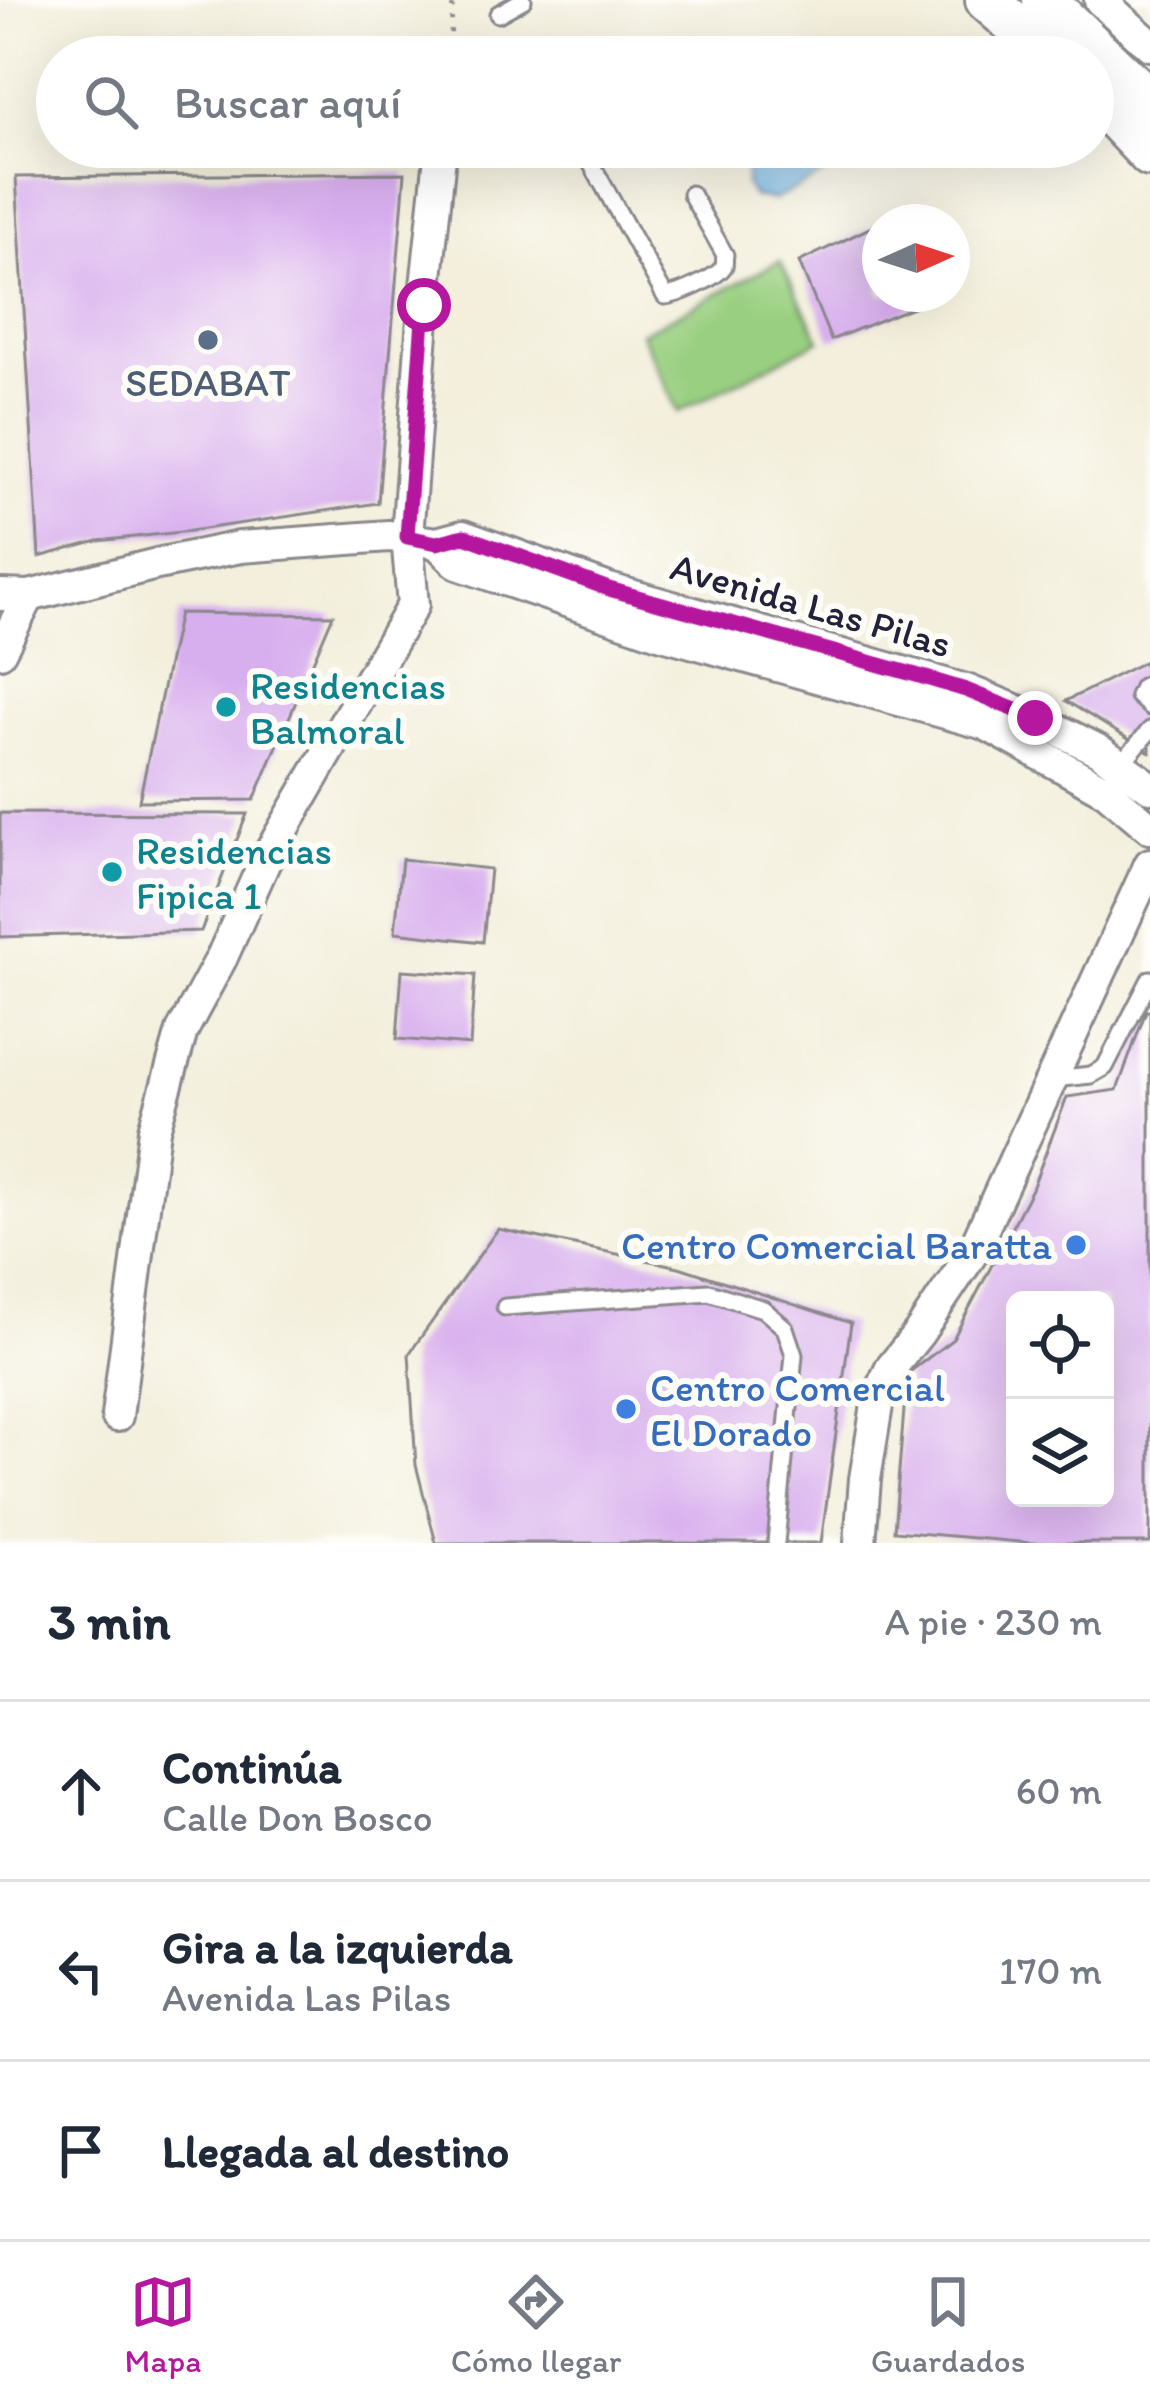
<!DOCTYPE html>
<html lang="es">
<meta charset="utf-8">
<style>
body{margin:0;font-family:Itim,sans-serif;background:#f2f2f3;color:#1f2937}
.controls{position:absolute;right:36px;bottom:36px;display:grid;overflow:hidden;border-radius:18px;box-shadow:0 12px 48px #0002}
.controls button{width:108px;height:108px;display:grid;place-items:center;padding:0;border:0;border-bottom:3px solid #e0e1e3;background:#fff;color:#1f2937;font:60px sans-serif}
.compass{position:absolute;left:862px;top:204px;width:108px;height:108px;border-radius:50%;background:#fff;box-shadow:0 12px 48px #0002;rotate:87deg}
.stop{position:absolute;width:36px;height:36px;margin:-27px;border:9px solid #b5179e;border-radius:50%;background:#fff}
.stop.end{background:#b5179e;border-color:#fff;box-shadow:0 3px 12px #0008}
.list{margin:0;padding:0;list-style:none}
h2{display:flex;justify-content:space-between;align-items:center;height:156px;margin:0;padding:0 48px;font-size:51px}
h2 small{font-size:39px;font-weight:400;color:#747a83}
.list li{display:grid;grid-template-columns:78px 1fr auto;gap:36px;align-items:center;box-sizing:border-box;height:180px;padding:0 48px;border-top:3px solid #e0e1e3}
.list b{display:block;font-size:45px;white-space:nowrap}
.list p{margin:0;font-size:39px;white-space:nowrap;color:#747a83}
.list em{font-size:39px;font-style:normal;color:#747a83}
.icon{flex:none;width:66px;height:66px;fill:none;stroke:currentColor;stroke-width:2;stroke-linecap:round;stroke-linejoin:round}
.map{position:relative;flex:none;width:1150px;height:1543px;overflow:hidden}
.search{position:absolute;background:#fff;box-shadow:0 12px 48px #0002;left:36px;right:36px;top:36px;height:132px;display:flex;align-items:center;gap:30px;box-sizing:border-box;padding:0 42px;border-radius:66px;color:#747a83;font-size:45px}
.sheet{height:696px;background:#fff}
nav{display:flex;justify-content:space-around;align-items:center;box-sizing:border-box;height:168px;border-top:3px solid #e0e1e3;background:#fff;font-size:33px;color:#747a83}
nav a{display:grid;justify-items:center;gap:6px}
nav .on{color:#b5179e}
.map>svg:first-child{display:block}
.green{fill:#99cf80;stroke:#5e785e;stroke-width:3}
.water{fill:#70b5e6;stroke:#496c90;stroke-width:3}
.building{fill:#d8afee;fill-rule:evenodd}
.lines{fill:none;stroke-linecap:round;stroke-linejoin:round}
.lane-casing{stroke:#8a888c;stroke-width:21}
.street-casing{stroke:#8a888c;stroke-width:36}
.secondary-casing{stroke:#8a888c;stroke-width:48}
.path{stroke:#8a888c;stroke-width:4.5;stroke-dasharray:3 9;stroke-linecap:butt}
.lane{stroke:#fff;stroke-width:15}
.street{stroke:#fff;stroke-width:30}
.secondary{stroke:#fff;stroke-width:42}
.route{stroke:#b5179e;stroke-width:15}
.service-dot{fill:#5c6f8a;stroke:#fdfcf7;stroke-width:4.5}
.culture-dot{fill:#0f9aa8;stroke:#fdfcf7;stroke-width:4.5}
.shop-dot{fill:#3f7fe0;stroke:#fdfcf7;stroke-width:4.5}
.labels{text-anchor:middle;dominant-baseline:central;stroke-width:12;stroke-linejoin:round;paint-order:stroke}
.service-label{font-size:39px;fill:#4e5e75;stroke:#fdfcf7}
.street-label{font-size:39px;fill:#22223b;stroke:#fdfcf7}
.culture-label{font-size:39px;fill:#0d838f;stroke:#fdfcf7;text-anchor:start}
.shop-label{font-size:39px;fill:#366cbe;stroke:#fdfcf7;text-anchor:end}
</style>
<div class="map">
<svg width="1150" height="1543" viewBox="0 0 1150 1543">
<rect width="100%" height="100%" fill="#fdfcf7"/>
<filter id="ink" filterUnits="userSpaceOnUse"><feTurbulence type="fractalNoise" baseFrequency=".00833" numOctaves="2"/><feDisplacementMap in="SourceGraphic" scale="24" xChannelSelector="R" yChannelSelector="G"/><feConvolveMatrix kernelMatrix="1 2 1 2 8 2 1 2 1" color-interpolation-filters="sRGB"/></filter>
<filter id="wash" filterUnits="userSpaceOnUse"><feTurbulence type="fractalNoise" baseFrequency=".004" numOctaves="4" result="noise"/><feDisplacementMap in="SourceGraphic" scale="48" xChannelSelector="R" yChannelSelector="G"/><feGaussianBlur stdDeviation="2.7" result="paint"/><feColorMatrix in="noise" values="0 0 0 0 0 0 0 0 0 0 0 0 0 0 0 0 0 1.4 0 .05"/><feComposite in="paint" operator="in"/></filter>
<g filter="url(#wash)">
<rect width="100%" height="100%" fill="#f3efdc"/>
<!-- green -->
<path class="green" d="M780,261L820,340L678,412L641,333Z"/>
<!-- water -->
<path class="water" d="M763,147H861L864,154L774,200L754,197L746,186V163L765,152Z"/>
<g id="blocks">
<!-- building -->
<path class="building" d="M405,173L378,503L190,531L98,541L39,557L16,177Z
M880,223V294H931L933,299L831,340L799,262Z
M179,613L333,615L254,800L139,801Z
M1150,659V752L1066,701Z
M0,813L247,814L201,931L0,937Z
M402,859L490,869L483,942L395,932Z
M402,970L475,975L470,1045L397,1039Z
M1146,1011H1150V1543H1031L894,1531L907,1374L953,1339L1032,1189L1067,1097L1117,1090ZM1015,1300H1105V1498H1015Z
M498,1229L679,1267L851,1323L821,1543H436L416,1465L409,1354Z"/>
</g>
</g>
<g filter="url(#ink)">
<use href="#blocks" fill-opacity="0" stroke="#8a888c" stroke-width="3"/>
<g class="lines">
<!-- lane casing -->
<g class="lane-casing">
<path id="lane" d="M498,14L523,0
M582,147L665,296C678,295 717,278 724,266C725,262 724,258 725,255L691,194
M1150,683L1142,687L1138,696L1150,707
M1120,765L1150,730
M1053,1079L1091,1075L1105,1067L1150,979
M505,1307L709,1292L763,1309L785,1328L794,1355L776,1543"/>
</g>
<!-- street casing -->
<g class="street-casing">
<path id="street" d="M1100,0L1150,45
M437,543L458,564L659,633L985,724L1106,791L1150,828
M0,595L29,596L157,564L240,547L389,536L437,543L463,536L609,589L966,690L1035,718L1100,751L1150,787
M0,652L29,596
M117,1416L154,1130L182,1031L222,957L265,861L413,605L407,537L424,305L441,147
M860,1543L865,1479L879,1393L891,1368L919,1333L971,1255L1150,864"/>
</g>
<!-- secondary casing -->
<g class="secondary-casing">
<path id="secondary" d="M987,0L1052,57
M1044,0L1150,101
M1093,95L1150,155"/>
</g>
<!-- path -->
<path class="path" d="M449,57L453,0"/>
<!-- lane -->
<use href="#lane" class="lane"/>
<!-- street -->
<use href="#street" class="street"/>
<!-- secondary -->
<use href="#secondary" class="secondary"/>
</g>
</g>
<g class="lines" filter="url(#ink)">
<!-- route -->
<path class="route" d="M424,305L407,537L437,543L464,536L609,589L916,675L966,690L1035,718"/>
</g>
<!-- markers -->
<circle class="service-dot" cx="208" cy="340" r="12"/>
<g class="culture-dot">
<circle cx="226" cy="707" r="12"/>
<circle cx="112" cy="872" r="12"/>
</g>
<g class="shop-dot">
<circle cx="1076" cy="1245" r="12"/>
<circle cx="626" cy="1409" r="12"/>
</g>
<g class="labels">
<!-- service labels -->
<g class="service-label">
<text x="208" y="382">SEDABAT</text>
</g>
<!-- street labels -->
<g class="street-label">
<text transform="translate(811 605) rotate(16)">Avenida Las Pilas</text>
</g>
<!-- culture labels -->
<g class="culture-label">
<text x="250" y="685">Residencias<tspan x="250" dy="45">Balmoral</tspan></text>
<text x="136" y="850">Residencias<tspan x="136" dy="45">Fipica 1</tspan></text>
</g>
<!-- shop labels -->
<g class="shop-label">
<text x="1052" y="1245">Centro Comercial Baratta</text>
<text x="650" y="1387" text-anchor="start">Centro Comercial<tspan x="650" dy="45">El Dorado</tspan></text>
</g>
</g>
</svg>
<div class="controls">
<button><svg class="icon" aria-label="locate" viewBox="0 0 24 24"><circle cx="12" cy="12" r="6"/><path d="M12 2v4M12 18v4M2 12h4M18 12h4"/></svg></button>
<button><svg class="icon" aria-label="layers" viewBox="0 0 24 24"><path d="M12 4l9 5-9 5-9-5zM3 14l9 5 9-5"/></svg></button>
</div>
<svg class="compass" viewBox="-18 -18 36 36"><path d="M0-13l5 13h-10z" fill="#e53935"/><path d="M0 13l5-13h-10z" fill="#747a83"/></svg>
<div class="stop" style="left:424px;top:305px"></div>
<div class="stop end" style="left:1035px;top:718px"></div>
<div class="search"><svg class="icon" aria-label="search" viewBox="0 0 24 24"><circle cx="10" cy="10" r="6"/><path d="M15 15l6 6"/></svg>Buscar aquí</div>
</div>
<section class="sheet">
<h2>3 min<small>A pie · 230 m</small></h2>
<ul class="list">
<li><svg class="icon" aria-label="ahead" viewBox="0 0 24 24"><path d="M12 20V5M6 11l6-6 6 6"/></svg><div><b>Continúa</b><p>Calle Don Bosco</p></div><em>60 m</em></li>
<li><svg class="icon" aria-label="left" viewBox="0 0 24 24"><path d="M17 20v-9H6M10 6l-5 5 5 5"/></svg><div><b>Gira a la izquierda</b><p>Avenida Las Pilas</p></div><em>170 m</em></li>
<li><svg class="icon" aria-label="arrive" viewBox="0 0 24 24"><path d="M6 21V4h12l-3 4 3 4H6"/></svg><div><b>Llegada al destino</b></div></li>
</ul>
</section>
<nav>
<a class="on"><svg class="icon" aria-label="map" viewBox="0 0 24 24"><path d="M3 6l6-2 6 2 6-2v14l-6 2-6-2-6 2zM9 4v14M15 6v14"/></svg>Mapa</a>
<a><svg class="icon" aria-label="directions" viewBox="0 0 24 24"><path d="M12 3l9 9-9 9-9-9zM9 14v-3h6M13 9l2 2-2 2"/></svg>Cómo llegar</a>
<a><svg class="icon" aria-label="saved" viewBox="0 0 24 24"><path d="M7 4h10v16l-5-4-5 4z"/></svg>Guardados</a>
</nav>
